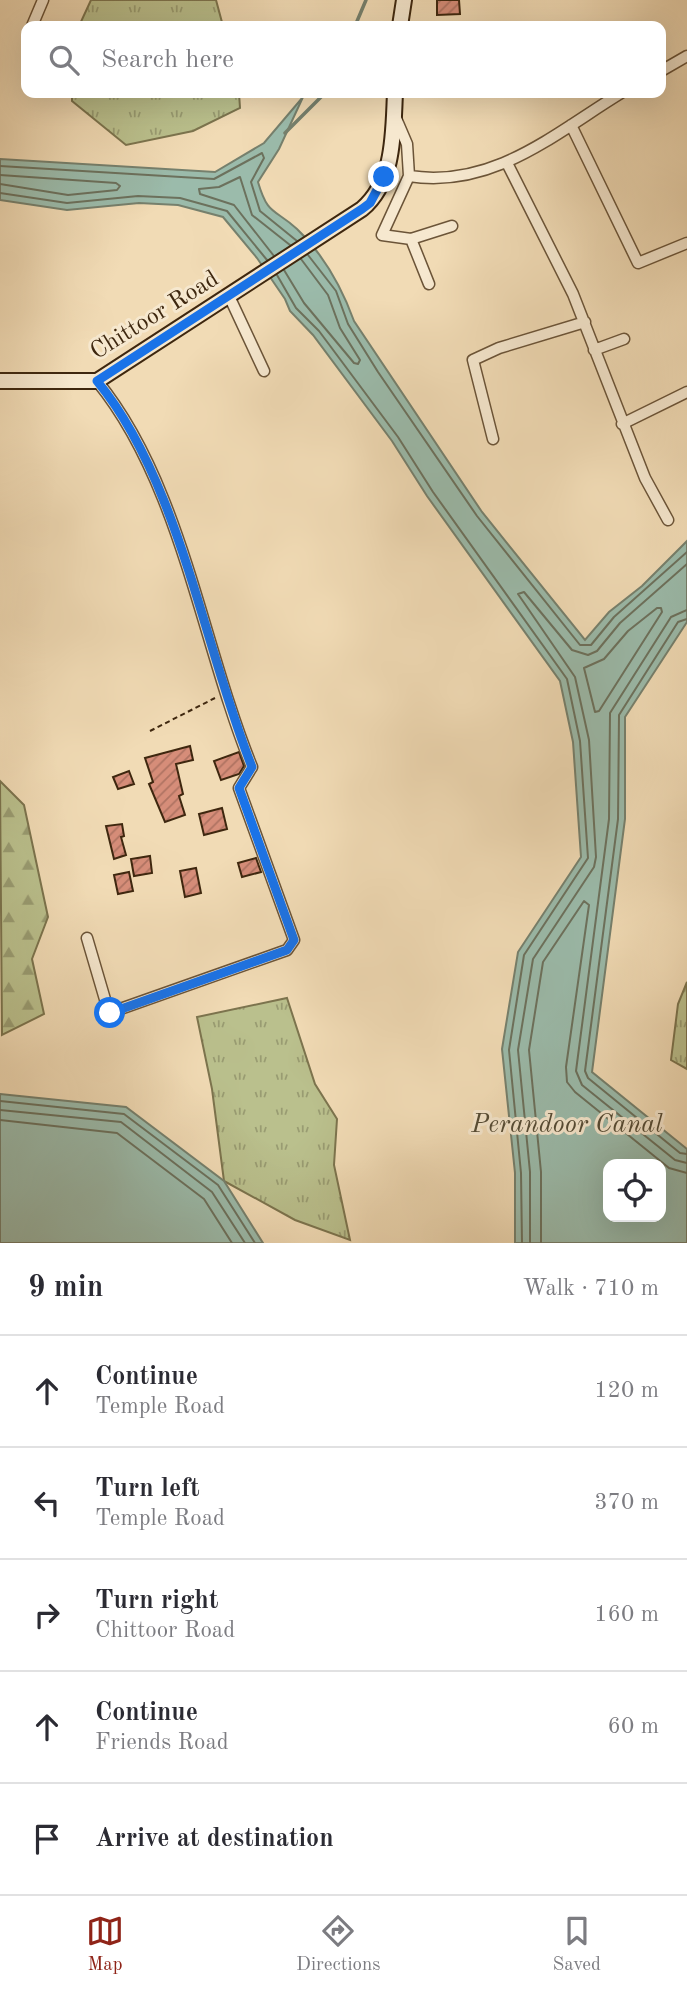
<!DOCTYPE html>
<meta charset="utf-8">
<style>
body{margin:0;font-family:"Old Standard TT",serif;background:#f2f2f3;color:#2b2b33}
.controls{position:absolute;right:21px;bottom:21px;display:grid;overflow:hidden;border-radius:14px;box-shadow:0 7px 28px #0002}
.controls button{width:63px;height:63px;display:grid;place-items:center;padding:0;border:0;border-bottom:2px solid #e1e1e2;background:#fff;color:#2b2b33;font:35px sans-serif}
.stop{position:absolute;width:21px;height:21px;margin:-16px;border:5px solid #1a73e8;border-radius:50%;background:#fff}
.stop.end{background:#1a73e8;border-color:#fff;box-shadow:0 2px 7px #0008}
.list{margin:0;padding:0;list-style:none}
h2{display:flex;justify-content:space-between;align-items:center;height:91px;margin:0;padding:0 28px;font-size:30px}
h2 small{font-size:23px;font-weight:400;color:#7c7c81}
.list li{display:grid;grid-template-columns:46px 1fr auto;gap:21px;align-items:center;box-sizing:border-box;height:112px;padding:0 28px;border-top:2px solid #e1e1e2}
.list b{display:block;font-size:26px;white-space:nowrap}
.list p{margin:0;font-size:23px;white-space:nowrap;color:#7c7c81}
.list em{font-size:23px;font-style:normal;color:#7c7c81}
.icon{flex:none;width:38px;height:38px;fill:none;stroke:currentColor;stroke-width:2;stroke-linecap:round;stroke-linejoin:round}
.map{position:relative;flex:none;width:687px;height:1243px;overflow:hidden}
.search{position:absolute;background:#fff;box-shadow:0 7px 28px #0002;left:21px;right:21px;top:21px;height:77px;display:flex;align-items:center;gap:18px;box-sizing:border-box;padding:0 24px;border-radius:14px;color:#7c7c81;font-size:26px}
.sheet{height:651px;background:#fff}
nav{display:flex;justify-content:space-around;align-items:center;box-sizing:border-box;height:98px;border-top:2px solid #e1e1e2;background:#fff;font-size:19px;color:#7c7c81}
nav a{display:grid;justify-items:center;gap:4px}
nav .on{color:#8f2418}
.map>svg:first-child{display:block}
.grass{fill:url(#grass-tufts);stroke:#7c744e;stroke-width:2}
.forest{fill:url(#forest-firs);stroke:#7c744e;stroke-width:2}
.water{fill:#9bbbab;stroke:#76806d;stroke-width:2;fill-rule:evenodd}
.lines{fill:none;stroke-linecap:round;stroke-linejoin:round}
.shore{stroke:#6c715d;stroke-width:2}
.stream{stroke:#76806d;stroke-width:3.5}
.building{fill:url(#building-hatch);stroke:#3e270f;stroke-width:2}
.street-casing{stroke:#6b5438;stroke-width:13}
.secondary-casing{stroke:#3e270f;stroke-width:18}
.path{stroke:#3e270f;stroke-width:2;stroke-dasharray:5 3.5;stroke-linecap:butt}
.street{stroke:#f6e8cf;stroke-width:10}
.secondary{stroke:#f6e8cf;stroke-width:14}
.route{stroke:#1a73e8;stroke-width:9}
.labels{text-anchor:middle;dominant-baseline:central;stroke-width:6;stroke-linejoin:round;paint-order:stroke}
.street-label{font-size:24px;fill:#3e270f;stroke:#f6e8cf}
.water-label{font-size:26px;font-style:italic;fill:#554c36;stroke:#f6e8cf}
</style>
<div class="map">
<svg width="687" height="1243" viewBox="0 0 687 1243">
<defs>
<pattern id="grass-tufts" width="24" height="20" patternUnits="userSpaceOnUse" patternTransform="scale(1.75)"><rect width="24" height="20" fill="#bac08d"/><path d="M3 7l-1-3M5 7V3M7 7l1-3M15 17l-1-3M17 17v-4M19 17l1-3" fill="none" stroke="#999c72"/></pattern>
<pattern id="forest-firs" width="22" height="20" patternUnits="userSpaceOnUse" patternTransform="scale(1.75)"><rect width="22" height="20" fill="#bac08d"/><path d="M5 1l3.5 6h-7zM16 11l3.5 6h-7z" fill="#999c72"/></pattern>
<pattern id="building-hatch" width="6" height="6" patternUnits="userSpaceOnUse" patternTransform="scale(1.75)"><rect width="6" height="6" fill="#d68d79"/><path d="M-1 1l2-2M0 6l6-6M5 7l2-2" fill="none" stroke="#af7362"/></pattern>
</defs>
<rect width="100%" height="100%" fill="#f1dbb5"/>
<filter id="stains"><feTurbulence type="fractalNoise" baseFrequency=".00286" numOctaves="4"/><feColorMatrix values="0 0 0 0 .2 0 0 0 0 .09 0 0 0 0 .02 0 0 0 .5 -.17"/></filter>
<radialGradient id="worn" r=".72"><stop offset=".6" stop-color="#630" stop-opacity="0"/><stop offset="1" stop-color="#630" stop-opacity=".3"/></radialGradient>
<!-- grass -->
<path class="grass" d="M91,0H216L223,26H79Z
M72,93H239L240,108L193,131L126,145L72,101Z
M687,982V1069L671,1060L678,1004Z
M287,998L315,1084L337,1119L334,1165L350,1240L295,1220L224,1181L212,1089L197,1017Z"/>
<!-- forest -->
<path class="forest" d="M0,781L24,805L48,917L32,959L44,1014L2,1035Z"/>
<!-- water -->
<path class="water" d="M303,97L279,149L258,182C268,216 274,208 297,229C323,254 342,288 354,321L482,512L585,640L609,612L642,586L687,541V622L625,717V819L592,1072L687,1149V1243H515V1173L502,1049L518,952L581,857L573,742L560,681L427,496L392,441L313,335L290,311L285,299L257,258L223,217L178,205L139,203L67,210L0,200V159L215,172L264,143ZM608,1164H661V1217H608Z
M0,1094L126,1107L224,1181L263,1243H0Z"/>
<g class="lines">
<!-- shore -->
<path class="shore" d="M0,166L214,179L262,153L264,158L251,182L260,211L297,241
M0,175L116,183L120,186L117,190L68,195L0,184
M0,193L67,203L138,196L180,198L227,211L267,260
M308,255L336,291L348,324L378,372L477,516L580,645H591L614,617L687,552
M274,256L234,205L200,194L199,189L219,187L240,177L252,215L290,245
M284,270L304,303L354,363L358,364L360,360L340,328L328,295L301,259
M277,275L296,308L319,331L398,437L433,492L567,679L580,741L588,858L524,955L509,1050L521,1173L522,1243
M657,608H661L662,612L599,711L595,712L584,668L604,659L628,631Z
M687,610L671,617L610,713L609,819L576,1071L582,1085L675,1160L687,1163
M687,619L678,622L619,715L618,819L585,1071L588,1078L680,1153L687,1154
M0,1101L124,1114L218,1185L255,1243
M0,1110L121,1122L212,1192L245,1243
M0,1120L117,1133L204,1199L232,1243
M530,1243V1172L518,1050L533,959L594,867L596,857L589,740L575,677L518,594L524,592L572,650L588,655L597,651L620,623L687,564
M541,1243V1172L529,1050L543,962L584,901L589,905L566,1067L567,1082L575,1092L669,1168L687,1173"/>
<!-- stream -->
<path class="stream" d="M355,26L366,0
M285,133L325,93"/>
</g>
<!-- building -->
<path class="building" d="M437,0H459L460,14L437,15Z
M190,746L193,760L176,764L183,794L179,796L185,815L165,822L149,784L153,782L145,758Z
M239,752L244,766L239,774L221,780L214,761Z
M129,771L134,784L118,789L113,777Z
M222,808L227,829L204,835L199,814Z
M122,824L124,836L121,837L126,855L114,859L106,826Z
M150,856L152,873L134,876L131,859Z
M256,858L261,872L242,877L238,863Z
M196,868L201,893L185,897L180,871Z
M129,872L133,891L118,894L114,875Z"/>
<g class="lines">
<!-- street casing -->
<g class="street-casing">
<path id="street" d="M32,26L43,0
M661,71L687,56
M395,116L407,144L409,176C493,189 554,134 621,93
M571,125L638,263L687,243
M507,163L573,294L645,478L668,520
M409,176L382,235L411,239L452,226
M411,239L429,284
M229,296L264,371
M594,350L624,339
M622,424L687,392
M493,439L473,360L499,348L585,322
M87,938L109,1013L287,950L294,940L239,788L252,767C202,645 181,483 97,381"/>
</g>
<!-- secondary casing -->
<g class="secondary-casing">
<path id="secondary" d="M400,26L404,0
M0,381H97L362,209C395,181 393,132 395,93"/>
</g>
<!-- path -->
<path class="path" d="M150,731L215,698"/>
<!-- street -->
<use href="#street" class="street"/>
<!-- secondary -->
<use href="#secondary" class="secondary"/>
</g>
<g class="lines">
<!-- route -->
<path class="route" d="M110,1013L287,950L294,940L239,788L252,767C204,647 179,480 97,381L362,209L370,203L384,177"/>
</g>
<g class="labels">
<!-- street labels -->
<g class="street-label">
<text transform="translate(155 316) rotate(-32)">Chittoor Road</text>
</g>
<!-- water labels -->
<g class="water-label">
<text x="567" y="1125">Perandoor Canal</text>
</g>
</g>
<rect width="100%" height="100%" filter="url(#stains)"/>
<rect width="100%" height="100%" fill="url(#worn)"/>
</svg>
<div class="controls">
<button><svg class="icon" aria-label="locate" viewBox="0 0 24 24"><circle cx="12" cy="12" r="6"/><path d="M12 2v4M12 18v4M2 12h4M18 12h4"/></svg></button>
</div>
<div class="stop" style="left:110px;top:1013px"></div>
<div class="stop end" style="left:384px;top:177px"></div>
<div class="search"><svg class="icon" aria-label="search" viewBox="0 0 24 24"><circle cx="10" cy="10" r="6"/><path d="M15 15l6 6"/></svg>Search here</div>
</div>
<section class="sheet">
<h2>9 min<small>Walk · 710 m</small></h2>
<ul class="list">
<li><svg class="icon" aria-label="ahead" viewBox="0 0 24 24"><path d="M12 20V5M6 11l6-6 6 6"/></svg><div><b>Continue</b><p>Temple Road</p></div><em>120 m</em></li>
<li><svg class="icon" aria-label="left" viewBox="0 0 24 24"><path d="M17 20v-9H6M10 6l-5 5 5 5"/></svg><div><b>Turn left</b><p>Temple Road</p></div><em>370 m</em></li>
<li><svg class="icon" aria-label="right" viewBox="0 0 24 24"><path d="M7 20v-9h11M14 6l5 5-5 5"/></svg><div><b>Turn right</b><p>Chittoor Road</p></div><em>160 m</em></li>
<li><svg class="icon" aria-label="ahead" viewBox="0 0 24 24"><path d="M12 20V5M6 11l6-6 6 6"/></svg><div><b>Continue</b><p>Friends Road</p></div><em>60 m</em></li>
<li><svg class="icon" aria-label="arrive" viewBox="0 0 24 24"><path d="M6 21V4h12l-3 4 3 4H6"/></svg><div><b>Arrive at destination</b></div></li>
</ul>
</section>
<nav>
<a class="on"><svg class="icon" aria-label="map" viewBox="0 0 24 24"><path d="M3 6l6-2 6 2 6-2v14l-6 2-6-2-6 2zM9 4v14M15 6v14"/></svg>Map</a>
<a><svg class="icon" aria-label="directions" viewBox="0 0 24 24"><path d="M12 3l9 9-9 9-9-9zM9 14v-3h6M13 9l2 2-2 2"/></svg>Directions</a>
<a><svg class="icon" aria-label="saved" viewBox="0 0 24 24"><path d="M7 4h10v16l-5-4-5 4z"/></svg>Saved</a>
</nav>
